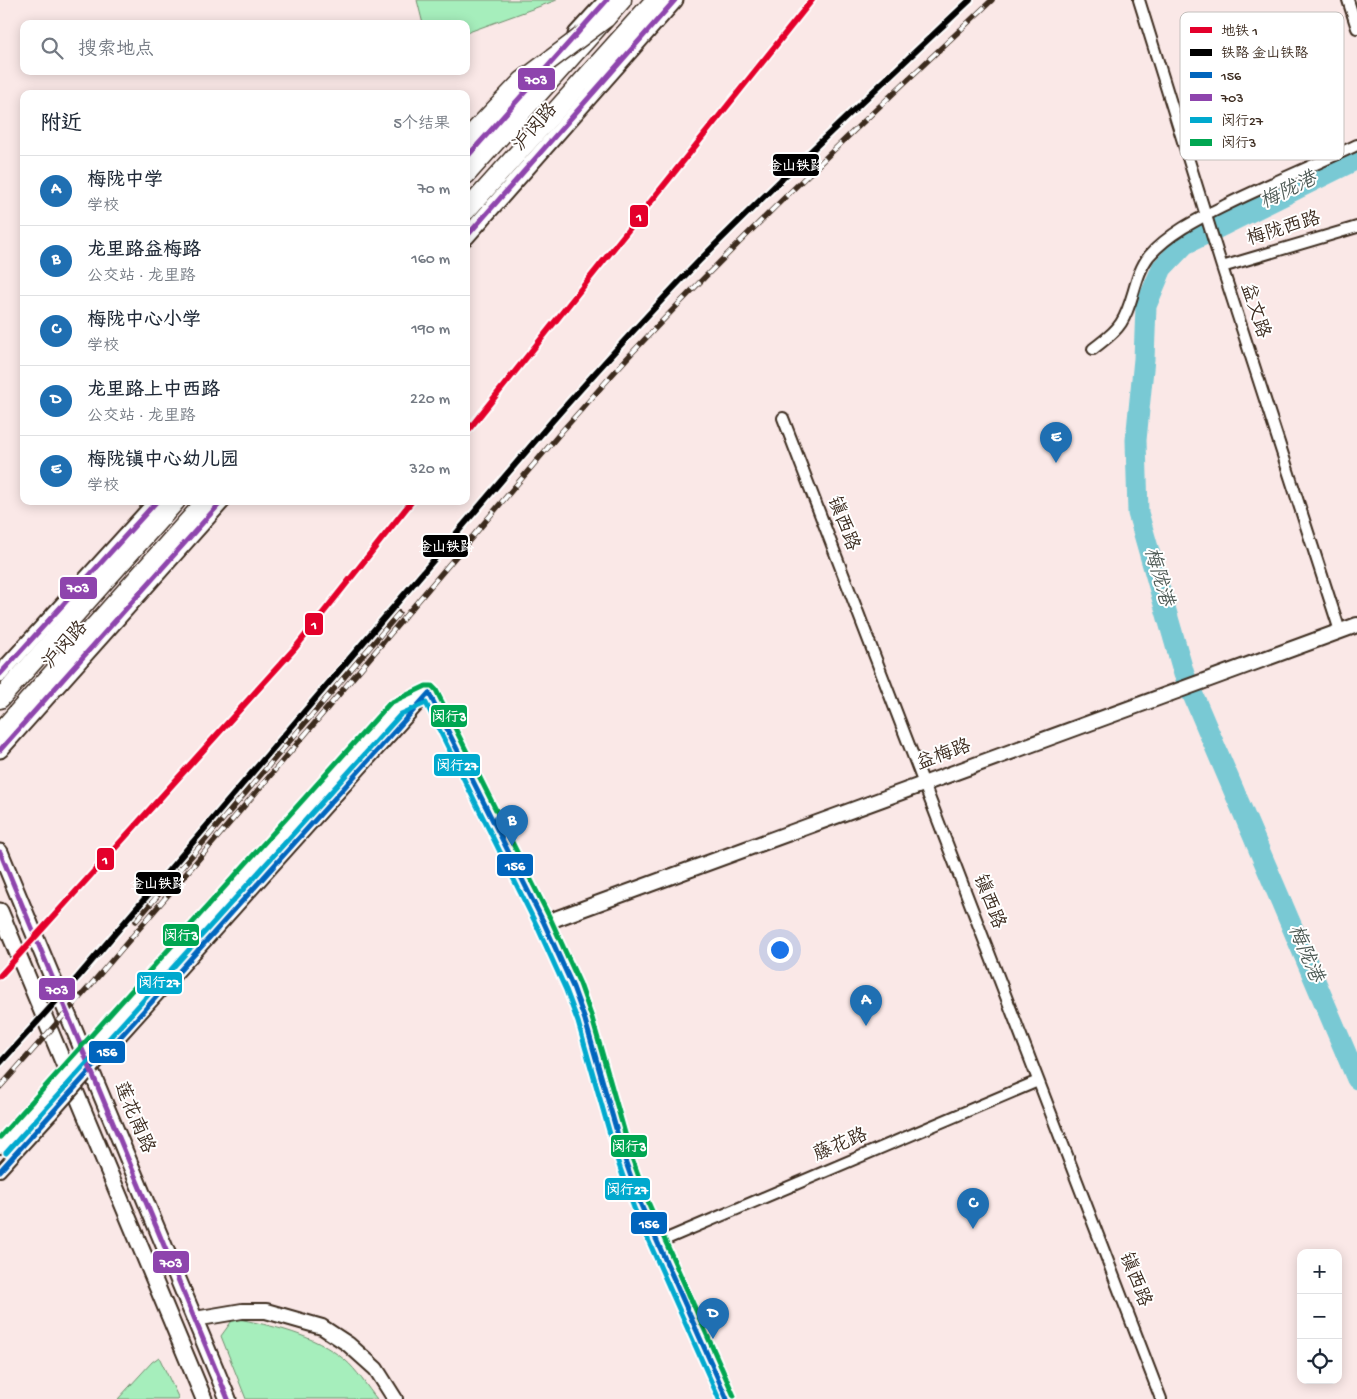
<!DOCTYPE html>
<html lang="zh">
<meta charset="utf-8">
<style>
body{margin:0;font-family:"Gochi Hand","LXGW WenKai TC",sans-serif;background:#f2f2f3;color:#1f2937}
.controls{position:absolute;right:15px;bottom:15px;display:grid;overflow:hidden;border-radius:10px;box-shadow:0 2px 12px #0003}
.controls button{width:45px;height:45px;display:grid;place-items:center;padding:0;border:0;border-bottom:1px solid #e0e1e3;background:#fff;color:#1f2937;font:25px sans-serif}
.you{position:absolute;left:779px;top:949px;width:18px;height:18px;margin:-12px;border:4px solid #fff;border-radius:50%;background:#1a73e8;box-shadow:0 0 0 8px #1a73e833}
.badge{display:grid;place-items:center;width:32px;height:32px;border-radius:50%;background:#1f6fb2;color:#fff;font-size:16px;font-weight:700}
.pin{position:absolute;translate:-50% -41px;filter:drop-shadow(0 1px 2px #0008)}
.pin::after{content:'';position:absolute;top:26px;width:18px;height:15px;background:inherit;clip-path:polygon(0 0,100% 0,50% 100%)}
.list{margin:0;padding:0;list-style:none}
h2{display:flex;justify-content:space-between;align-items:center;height:65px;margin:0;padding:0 20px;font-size:21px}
h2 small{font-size:16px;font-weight:400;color:#747a83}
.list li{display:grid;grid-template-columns:32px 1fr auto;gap:15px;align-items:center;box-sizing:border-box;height:70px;padding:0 20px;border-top:1px solid #e0e1e3}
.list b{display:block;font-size:19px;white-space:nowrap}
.list p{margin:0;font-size:16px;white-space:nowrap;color:#747a83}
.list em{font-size:16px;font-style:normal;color:#747a83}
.icon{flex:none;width:28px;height:28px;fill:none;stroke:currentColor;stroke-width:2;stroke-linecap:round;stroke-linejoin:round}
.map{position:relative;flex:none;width:1357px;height:1399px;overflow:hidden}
.search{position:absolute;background:#fff;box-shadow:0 2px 12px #0003;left:20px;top:20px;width:450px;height:55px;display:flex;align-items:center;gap:12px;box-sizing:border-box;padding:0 18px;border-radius:10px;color:#747a83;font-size:19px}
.panel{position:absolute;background:#fff;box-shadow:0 2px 12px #0003;left:20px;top:90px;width:450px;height:415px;border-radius:10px}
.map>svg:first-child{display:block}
.green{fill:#a6eebc;stroke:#708c6d}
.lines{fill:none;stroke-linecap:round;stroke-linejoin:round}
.river{stroke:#79c9d4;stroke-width:21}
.street-casing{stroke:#3b2a1e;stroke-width:14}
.secondary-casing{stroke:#3b2a1e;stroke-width:18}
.primary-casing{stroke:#3b2a1e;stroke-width:19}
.highway-casing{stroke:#3b2a1e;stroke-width:21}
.street{stroke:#fff;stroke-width:10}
.secondary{stroke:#fff;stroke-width:14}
.primary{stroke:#fff;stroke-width:15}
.highway{stroke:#fff;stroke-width:18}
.rail-casing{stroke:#3b2a1e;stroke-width:5.5}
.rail{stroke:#fff;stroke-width:4;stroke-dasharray:11;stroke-linecap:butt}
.street-bridge-casing{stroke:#3b2a1e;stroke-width:14;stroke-linecap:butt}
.highway-bridge-casing{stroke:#3b2a1e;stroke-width:21;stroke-linecap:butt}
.street-bridge{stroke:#fff;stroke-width:10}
.highway-bridge{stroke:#fff;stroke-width:18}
.bus-1-casing{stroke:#fff;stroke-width:9}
.bus-2-casing{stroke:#fff;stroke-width:9}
.bus-3-casing{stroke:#fff;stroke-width:9}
.bus-4-casing{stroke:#fff;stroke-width:9}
.bus-1{stroke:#0065bd;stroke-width:5}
.bus-2{stroke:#8e44ad;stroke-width:5}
.bus-3{stroke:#00a9ce;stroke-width:5}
.bus-4{stroke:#00a651;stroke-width:5}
.rail-1-casing{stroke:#fff;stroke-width:10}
.rail-1{stroke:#000;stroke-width:6}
.metro-1-casing{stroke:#fff;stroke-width:10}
.metro-1{stroke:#e4002b;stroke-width:6}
.labels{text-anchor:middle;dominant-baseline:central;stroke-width:4;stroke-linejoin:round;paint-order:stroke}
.street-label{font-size:19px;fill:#3b2a1e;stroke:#fff}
.water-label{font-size:20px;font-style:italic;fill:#4e5a55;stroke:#fff}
.key{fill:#fff;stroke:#c4bfbc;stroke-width:1}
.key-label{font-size:14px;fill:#3b2a1e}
.line-badge{stroke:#fff;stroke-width:2}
.badge-label{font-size:14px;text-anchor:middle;font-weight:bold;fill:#fff}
</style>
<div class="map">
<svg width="1357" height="1399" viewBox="0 0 1357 1399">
<rect width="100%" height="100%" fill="#fae8e7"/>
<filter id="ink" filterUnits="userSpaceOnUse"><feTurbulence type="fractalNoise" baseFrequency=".02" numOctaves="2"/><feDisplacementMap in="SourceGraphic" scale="10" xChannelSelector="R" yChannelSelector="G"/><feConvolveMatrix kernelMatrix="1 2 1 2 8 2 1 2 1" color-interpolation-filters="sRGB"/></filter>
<g filter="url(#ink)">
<!-- green -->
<path class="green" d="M417,0H557L466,33V24H423Z
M234,1318C273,1326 313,1334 345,1360C357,1370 367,1387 377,1399H246L221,1336Z
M159,1357L179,1399H118L152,1362Z"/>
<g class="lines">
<!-- river -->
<path class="river" d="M1357,159L1185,244L1162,268L1146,306L1144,359L1136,440L1138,513L1184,674L1357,1079"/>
<!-- street casing -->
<g class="street-casing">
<path id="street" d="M1139,0L1222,267L1340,631
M1348,0L1357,28
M1222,267L1357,227
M1093,349C1103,341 1114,334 1121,323C1134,303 1134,275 1149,256C1170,232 1200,218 1228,204C1271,183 1315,165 1357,145
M783,418L1161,1399
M111,1024L396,708L426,695
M114,1044L429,693
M0,1148L34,1110
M0,1171L52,1114
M657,1243L1038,1081"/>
</g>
<!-- secondary casing -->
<g class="secondary-casing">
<path id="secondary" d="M429,693L544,923L573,987L585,1020L625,1160L641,1205L727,1399
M544,923L1357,625
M195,1319L242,1311H266L322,1327L348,1344L376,1369L395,1399"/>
</g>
<!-- primary casing -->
<g class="primary-casing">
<path id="primary" d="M576,34L607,0
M466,158L544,70
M466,237L675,0
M0,674L157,501
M0,750L222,501
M0,852L228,1399
M0,911L204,1399"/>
</g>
<!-- highway casing -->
<g class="highway-casing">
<path id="highway" d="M466,175L622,0
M466,211L655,0
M0,699L176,501
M0,732L206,501"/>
</g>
<!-- street -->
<use href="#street" class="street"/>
<!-- secondary -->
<use href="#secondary" class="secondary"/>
<!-- primary -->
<use href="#primary" class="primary"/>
<!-- highway -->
<use href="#highway" class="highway"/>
<!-- rail casing -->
<g class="rail-casing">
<path id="rail" d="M136,921L399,613
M0,1087L89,987L269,777L562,431C585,406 607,380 630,355C746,231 869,116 992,0"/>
</g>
<!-- rail -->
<use href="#rail" class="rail"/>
<!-- street-bridge casing -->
<g class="street-bridge-casing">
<path id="street-bridge" d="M34,1110L111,1024
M52,1114L114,1044"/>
</g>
<!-- highway-bridge casing -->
<g class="highway-bridge-casing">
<path id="highway-bridge" d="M466,140L522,81L606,18"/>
</g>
<!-- street-bridge -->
<use href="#street-bridge" class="street-bridge"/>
<!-- highway-bridge -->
<use href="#highway-bridge" class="highway-bridge"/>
<!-- bus-1 casing -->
<g class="bus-1-casing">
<path id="bus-1" d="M429,693L544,923L573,987L585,1020L625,1160L641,1205L727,1399
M0,1171L429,693"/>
</g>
<!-- bus-2 casing -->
<g class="bus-2-casing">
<path id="bus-2" d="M466,158L607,0
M466,237L675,0
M0,674L157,501
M0,750L222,501
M0,852L228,1399"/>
</g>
<!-- bus-3 casing -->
<g class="bus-3-casing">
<path id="bus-3" d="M6,1153L401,714L426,703L537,926L566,990L578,1022L618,1162L634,1208L719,1399"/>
</g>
<!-- bus-4 casing -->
<g class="bus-4-casing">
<path id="bus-4" d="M0,1137L390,703L426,686H432L436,690L551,920L580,984L592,1018L632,1158L648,1202L734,1396"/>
</g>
<!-- bus-1 -->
<use href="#bus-1" class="bus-1"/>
<!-- bus-2 -->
<use href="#bus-2" class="bus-2"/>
<!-- bus-3 -->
<use href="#bus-3" class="bus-3"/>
<!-- bus-4 -->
<use href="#bus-4" class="bus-4"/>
<!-- rail-1 casing -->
<g class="rail-1-casing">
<path id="rail-1" d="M0,1063L78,977L553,420C602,365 651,310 702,258C789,170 880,85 970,0"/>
</g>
<!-- rail-1 -->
<use href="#rail-1" class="rail-1"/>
<!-- metro-1 casing -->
<g class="metro-1-casing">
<path id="metro-1" d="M466,433L812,0
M0,976L296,647L412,501"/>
</g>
<!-- metro-1 -->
<use href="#metro-1" class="metro-1"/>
</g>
</g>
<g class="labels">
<!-- street labels -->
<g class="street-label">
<text transform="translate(536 128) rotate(-49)">沪闵路</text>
<text transform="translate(1284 230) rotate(-17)">梅陇西路</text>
<text transform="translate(1254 311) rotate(72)">益文路</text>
<text transform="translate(842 524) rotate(69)">镇西路</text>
<text transform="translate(66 646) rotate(-48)">沪闵路</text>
<text transform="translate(944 756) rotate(-20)">益梅路</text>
<text transform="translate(988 902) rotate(69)">镇西路</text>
<text transform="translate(133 1118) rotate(67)">莲花南路</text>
<text transform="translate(841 1146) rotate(-23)">藤花路</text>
<text transform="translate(1134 1280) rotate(69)">镇西路</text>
</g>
<!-- water labels -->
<g class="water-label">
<text transform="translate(1289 192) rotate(-26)">梅陇港</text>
<text transform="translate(1157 577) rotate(74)">梅陇港</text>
<text transform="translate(1304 954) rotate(67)">梅陇港</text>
</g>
</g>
<!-- legend -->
<rect x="1180" y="12" width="164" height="148" rx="8" class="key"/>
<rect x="1190" y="27" width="22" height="6" fill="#e4002b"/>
<rect x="1190" y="49" width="22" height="7" fill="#000"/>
<rect x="1190" y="72" width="22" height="6" fill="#0065bd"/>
<rect x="1190" y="94" width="22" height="7" fill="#8e44ad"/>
<rect x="1190" y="117" width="22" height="6" fill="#00a9ce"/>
<rect x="1190" y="139" width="22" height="7" fill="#00a651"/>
<g class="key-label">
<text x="1221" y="35">地铁 1</text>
<text x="1221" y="57">铁路 金山铁路</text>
<text x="1221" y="80">156</text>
<text x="1221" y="102">703</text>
<text x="1221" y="125">闵行27</text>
<text x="1221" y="147">闵行3</text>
</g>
<g class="line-badge">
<rect x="517" y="67" width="39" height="24" rx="5" fill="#8e44ad"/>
<rect x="772" y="153" width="48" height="24" rx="5" fill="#000"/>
<rect x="629" y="204" width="20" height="24" rx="5" fill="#e4002b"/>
<rect x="422" y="534" width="47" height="24" rx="5" fill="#000"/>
<rect x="59" y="576" width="39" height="24" rx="5" fill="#8e44ad"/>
<rect x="304" y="612" width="20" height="24" rx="5" fill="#e4002b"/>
<rect x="430" y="704" width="38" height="24" rx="5" fill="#00a651"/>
<rect x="433" y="753" width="48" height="24" rx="5" fill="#00a9ce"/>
<rect x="96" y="847" width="19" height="24" rx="5" fill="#e4002b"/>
<rect x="496" y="853" width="38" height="24" rx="5" fill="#0065bd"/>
<rect x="135" y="871" width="47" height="24" rx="5" fill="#000"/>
<rect x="162" y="923" width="38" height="24" rx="5" fill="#00a651"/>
<rect x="136" y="971" width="47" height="24" rx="5" fill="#00a9ce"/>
<rect x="38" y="977" width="38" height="24" rx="5" fill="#8e44ad"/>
<rect x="88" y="1040" width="38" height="24" rx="5" fill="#0065bd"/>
<rect x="610" y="1134" width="38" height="24" rx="5" fill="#00a651"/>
<rect x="604" y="1177" width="47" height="24" rx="5" fill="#00a9ce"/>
<rect x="630" y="1211" width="38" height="24" rx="5" fill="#0065bd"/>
<rect x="152" y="1250" width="38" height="24" rx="5" fill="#8e44ad"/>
</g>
<g class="badge-label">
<text x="536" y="84">703</text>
<text x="796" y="170">金山铁路</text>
<text x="639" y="221">1</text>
<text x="446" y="551">金山铁路</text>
<text x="78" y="592">703</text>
<text x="314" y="629">1</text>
<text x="449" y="721">闵行3</text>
<text x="457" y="770">闵行27</text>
<text x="105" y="864">1</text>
<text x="515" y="870">156</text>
<text x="158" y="888">金山铁路</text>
<text x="181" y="940">闵行3</text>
<text x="159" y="987">闵行27</text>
<text x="57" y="994">703</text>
<text x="107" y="1056">156</text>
<text x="629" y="1151">闵行3</text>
<text x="627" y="1194">闵行27</text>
<text x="649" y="1228">156</text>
<text x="171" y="1267">703</text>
</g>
</svg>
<div class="controls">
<button>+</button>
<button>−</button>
<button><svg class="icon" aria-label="locate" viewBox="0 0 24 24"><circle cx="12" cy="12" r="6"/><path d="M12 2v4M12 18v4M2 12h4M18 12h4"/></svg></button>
</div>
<div class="you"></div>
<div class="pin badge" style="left:866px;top:1026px">A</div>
<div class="pin badge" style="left:512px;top:846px">B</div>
<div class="pin badge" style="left:973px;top:1229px">C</div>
<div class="pin badge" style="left:713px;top:1339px">D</div>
<div class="pin badge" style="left:1056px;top:463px">E</div>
<div class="search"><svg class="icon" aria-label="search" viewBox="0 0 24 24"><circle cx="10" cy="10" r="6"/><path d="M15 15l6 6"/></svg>搜索地点</div>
<section class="panel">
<h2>附近<small>5个结果</small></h2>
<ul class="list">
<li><span class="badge">A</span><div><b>梅陇中学</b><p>学校</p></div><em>70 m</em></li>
<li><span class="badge">B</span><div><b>龙里路益梅路</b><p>公交站 · 龙里路</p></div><em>160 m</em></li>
<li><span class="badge">C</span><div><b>梅陇中心小学</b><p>学校</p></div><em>190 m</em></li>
<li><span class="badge">D</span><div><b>龙里路上中西路</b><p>公交站 · 龙里路</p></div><em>220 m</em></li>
<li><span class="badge">E</span><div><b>梅陇镇中心幼儿园</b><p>学校</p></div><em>320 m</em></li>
</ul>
</section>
</div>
